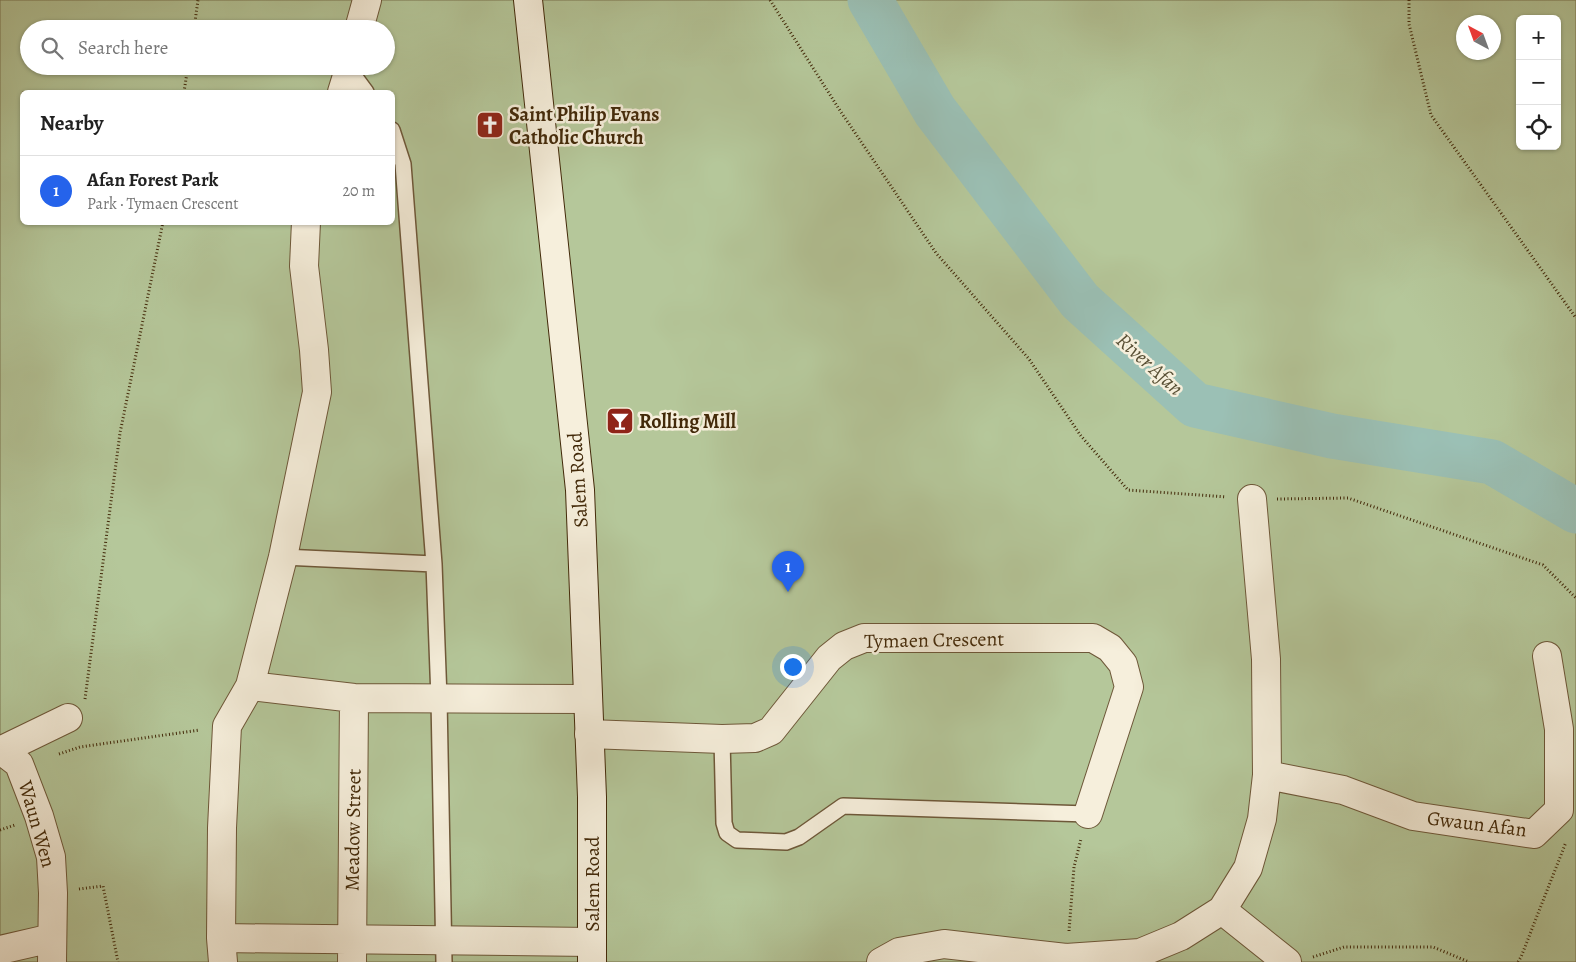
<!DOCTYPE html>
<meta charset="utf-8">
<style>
body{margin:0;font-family:Alegreya,serif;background:#f6f6f6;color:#222}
.controls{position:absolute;right:15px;top:15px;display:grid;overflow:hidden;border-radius:8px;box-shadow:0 1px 4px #0004}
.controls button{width:45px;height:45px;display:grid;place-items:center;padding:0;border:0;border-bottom:1px solid #e0e0e0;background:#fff;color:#222;font:25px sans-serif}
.compass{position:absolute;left:1456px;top:15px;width:45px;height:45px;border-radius:50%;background:#fff;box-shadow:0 1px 4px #0004;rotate:319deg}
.you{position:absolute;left:792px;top:666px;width:18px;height:18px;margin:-12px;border:4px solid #fff;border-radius:50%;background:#1a73e8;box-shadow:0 0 0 8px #1a73e833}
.badge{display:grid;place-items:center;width:32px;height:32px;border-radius:50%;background:#2563eb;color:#fff;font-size:16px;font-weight:700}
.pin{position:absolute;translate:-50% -41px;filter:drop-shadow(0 1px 2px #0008)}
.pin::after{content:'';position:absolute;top:26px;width:18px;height:15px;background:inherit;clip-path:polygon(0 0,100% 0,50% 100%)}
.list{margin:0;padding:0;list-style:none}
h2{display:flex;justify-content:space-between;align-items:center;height:65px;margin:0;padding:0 20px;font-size:21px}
h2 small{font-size:16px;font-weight:400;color:#767676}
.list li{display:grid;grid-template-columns:32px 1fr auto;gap:15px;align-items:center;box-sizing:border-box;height:70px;padding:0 20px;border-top:1px solid #e0e0e0}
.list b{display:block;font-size:19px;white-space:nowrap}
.list p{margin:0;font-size:16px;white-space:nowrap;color:#767676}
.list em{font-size:16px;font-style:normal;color:#767676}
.icon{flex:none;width:28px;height:28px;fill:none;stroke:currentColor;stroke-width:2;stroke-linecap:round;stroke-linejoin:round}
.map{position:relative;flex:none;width:1576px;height:962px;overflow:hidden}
.search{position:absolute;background:#fff;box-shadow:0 1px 4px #0004;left:20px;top:20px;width:375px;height:55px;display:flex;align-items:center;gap:12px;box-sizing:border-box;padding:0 18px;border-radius:28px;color:#767676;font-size:19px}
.panel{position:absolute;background:#fff;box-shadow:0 1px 4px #0004;left:20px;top:90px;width:375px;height:135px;border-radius:8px}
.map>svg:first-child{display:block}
.green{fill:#b5c79a;stroke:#7c7852;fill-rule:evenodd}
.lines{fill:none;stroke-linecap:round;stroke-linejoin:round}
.river{stroke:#9bc0b5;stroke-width:45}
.service-casing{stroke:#6e5839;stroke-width:18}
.minor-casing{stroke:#6e5839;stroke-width:30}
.secondary-casing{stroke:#422909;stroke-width:30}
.path{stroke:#422909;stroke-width:3;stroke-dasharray:1 2.5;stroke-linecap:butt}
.service{stroke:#f6efdc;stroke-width:15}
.minor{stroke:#f6efdc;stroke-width:28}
.secondary{stroke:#f6efdc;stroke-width:28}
.labels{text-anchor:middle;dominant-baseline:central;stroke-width:5;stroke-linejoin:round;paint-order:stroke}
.poi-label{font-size:20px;font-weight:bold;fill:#422909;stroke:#f6efdc;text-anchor:start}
.street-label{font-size:20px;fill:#422909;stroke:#f6efdc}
.water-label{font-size:21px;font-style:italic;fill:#584f34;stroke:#f6efdc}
</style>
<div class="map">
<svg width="1576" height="962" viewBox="0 0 1576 962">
<rect width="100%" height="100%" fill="#f1e7c9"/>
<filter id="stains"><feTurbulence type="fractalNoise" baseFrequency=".004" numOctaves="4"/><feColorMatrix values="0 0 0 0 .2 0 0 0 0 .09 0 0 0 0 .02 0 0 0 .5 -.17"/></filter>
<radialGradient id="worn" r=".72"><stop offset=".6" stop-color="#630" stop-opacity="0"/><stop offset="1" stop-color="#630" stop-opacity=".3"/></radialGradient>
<!-- green -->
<path class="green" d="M0,0H1576V962H0ZM1520,19H1557V146H1520ZM1464,22H1494V52H1464ZM29,29H386V66H29ZM22,92H392V222H22Z"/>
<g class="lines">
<!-- river -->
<path class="river" d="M870,0L935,111L1080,301L1195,405L1332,436L1492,462L1576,511"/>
<!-- service casing -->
<g class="service-casing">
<path id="service" d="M349,69L366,92
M392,130L403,164L434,564
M283,557L434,564L439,699L444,962
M722,739L724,823L727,833L737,840L786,842L799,837L843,806L1088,814"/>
</g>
<!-- minor casing -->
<g class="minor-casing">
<path id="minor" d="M359,29L367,0
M342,92L350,66
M250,686L354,698L587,699
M589,734L722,739L755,738L771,731L829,658L844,646L864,638H1093L1110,648L1123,664L1129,687L1088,814
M1,750L19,764L39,816L51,857L53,893L52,962
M0,751L68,718
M1267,775L1343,790L1413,816L1534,834L1559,810V729L1547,656
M1222,910L1287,962
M221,938L592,942
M0,950L52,938
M223,962L221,938L222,828L227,726L250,686L283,557L317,392L314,350L304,266L306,222
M352,962L354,698
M881,962L899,952L944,944L1066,958L1140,953L1181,936L1222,910L1248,868L1262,819L1267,775L1266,659L1252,499"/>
</g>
<!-- secondary casing -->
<g class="secondary-casing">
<path id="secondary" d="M528,0L580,490L592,797V962"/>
</g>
<!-- path -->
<path class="path" d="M770,0L839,109L936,253L1029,359L1081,436L1128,490L1226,497
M1409,0V24L1431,115L1576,318
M194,29L198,0
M184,92L188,66
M1277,499L1348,498L1543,565L1576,598
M85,699L120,433L163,222
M59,754L80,747L200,730
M0,830L15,825
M79,889L103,886L118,962
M1069,931L1074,867L1081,839
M1313,957L1344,947H1433L1469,962
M1518,962L1521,957L1566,842"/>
<!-- service -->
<use href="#service" class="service"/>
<!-- minor -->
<use href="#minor" class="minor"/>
<!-- secondary -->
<use href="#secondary" class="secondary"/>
</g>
<!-- icons -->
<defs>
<g id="church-square" transform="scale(1.4375)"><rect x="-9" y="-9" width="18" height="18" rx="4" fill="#8f2418" stroke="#f6efdc"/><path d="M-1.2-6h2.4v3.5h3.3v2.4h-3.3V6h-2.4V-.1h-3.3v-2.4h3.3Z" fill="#fff"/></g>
<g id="bar-square" transform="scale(1.4375)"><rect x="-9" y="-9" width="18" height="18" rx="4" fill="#8f2418" stroke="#f6efdc"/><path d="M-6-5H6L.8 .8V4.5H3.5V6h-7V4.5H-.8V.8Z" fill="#fff"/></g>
</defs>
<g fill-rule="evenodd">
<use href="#church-square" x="490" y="125"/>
<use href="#bar-square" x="620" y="421"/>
</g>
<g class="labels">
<!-- poi labels -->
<g class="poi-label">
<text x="509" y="114">Saint Philip Evans<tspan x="509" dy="23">Catholic Church</tspan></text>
<text x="639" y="421">Rolling Mill</text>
</g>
<!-- street labels -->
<g class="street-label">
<text transform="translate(578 480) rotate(-94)">Salem Road</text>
<text transform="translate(934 640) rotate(-1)">Tymaen Crescent</text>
<text transform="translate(37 824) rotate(74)">Waun Wen</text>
<text transform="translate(1477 824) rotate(7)">Gwaun Afan</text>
<text transform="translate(353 830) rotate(-89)">Meadow Street</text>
<text transform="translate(592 884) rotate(-90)">Salem Road</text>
</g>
<!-- water labels -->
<g class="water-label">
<text transform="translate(1150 364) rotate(42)">River Afan</text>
</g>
</g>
<rect width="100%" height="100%" filter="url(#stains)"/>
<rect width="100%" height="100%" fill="url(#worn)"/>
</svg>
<div class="controls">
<button>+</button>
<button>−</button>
<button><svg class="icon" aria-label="locate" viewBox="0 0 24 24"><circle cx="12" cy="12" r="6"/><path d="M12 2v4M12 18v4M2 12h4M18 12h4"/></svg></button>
</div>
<svg class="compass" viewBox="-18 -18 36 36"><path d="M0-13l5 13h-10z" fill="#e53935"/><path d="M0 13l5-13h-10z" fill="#767676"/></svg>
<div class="you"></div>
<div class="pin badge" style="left:788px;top:592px">1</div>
<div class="search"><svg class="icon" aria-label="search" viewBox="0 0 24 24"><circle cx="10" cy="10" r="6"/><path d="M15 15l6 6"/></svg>Search here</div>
<section class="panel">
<h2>Nearby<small></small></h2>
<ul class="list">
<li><span class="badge">1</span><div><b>Afan Forest Park</b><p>Park · Tymaen Crescent</p></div><em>20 m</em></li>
</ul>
</section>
</div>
